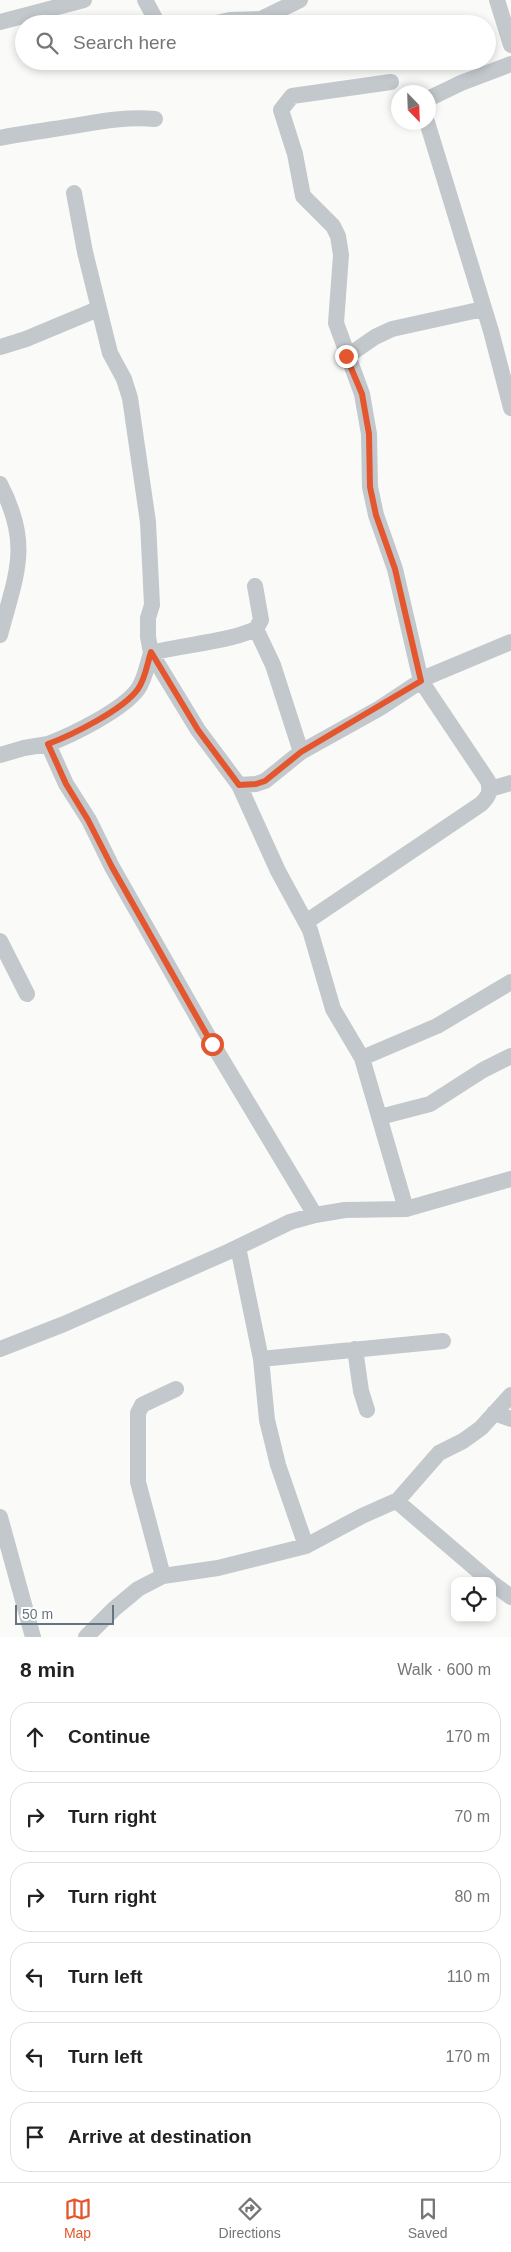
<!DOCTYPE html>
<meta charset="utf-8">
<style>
body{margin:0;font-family:Helvetica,sans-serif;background:#f6f6f6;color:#222}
.controls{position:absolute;right:15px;bottom:15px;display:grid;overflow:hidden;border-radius:10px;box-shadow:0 2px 8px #0003}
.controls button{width:45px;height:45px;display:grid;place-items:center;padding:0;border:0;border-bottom:1px solid #e0e0e0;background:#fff;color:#222;font:25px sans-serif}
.compass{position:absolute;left:391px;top:85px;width:45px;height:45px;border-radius:50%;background:#fff;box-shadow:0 2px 8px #0003;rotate:157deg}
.scale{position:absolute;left:15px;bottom:12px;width:99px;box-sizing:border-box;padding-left:5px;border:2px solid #657683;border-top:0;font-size:14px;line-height:18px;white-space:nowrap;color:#657683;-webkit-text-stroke:4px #fff;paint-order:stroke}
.stop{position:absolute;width:15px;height:15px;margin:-11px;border:4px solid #e4572e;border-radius:50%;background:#fff}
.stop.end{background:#e4572e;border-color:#fff;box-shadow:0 1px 5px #0008}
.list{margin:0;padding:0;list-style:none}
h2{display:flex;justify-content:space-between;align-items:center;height:65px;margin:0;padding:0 20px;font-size:21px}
h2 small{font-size:16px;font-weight:400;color:#767676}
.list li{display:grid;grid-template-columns:32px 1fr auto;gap:15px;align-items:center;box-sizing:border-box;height:70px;margin:0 10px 10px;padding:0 10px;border:1px solid #e0e0e0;border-radius:20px}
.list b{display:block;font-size:19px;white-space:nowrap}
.list em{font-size:16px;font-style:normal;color:#767676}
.icon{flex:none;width:28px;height:28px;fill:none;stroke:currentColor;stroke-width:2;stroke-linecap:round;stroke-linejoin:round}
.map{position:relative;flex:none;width:511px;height:1637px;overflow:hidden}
.search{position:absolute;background:#fff;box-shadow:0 2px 8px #0003;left:15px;right:15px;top:15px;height:55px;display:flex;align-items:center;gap:12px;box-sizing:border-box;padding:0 18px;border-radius:28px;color:#767676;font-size:19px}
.sheet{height:545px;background:#fff}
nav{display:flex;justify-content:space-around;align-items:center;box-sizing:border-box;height:70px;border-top:1px solid #e0e0e0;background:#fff;font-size:14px;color:#767676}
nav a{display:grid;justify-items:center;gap:2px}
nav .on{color:#e4572e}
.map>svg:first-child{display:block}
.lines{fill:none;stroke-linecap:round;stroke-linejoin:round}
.minor{stroke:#c3c8cc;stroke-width:16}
.route{stroke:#e4572e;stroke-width:6}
</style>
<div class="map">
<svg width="511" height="1637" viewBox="0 0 511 1637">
<rect width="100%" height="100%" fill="#fafaf8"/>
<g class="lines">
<!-- minor -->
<path class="minor" d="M145,0L158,24
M497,0L511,45
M0,22L84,0
M212,24L230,20L261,19L300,0
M428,99L461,83L511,64
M427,122L491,331L511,408
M0,138C18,134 36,132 54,129C89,124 120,116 155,119
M74,193L85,252L110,353L124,379L130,398L148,522L152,605L148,618V637L151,653L198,730L239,785L278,871L310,930L333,1009L362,1058L406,1209
M0,347L26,339L98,309
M346,357L375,337L392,329L483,309
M0,484C32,545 16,574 0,635
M255,586L261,620L256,629C223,643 186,644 151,653C147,665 145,679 138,689C123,710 72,735 48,744L66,784L89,820L112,867L212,1043L315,1215
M256,629L273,665L301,752
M0,755L24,748L48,744
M239,785L256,784L265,781L301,752L380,708L427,677L511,642
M490,789L511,783
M306,922L481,804C489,796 491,792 488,781L421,681L395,569L376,515L370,487L369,434L362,394L336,323L341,255L338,236L333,226L303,196L295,154L281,110L292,96L391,82
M0,941L27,994
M362,1058L437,1026L511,982
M380,1117L430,1104L483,1070L511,1056
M238,1247L261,1359L267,1420L278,1465L306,1546
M0,1349L64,1324L230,1251L290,1222L315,1215L345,1210L406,1209L511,1179
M355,1349L361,1391L367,1410
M261,1359L443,1341
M494,1413L511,1419
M398,1500L400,1504L490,1581
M0,1517L33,1637
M163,1576L138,1482V1413L142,1405L176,1389
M492,1583L511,1597
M86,1637L114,1609L138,1589L163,1576L218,1568L306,1546L362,1516L398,1500L439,1453L463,1441L481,1428L511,1395"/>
</g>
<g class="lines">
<!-- route -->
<path class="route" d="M212,1044L112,867L88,820L66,784L48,744C72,735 123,710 138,689C145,679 147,665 151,652L198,730L239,785L256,784L265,781L301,752L421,681L395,569L376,515L370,487L369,434L362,394L346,356"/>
</g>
</svg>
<div class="controls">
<button><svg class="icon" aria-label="locate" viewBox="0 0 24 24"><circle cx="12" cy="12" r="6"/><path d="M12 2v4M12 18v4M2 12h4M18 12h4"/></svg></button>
</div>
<svg class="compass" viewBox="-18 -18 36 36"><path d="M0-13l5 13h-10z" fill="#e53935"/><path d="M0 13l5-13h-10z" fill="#767676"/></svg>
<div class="scale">50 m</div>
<div class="stop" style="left:212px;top:1044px"></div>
<div class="stop end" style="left:346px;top:356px"></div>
<div class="search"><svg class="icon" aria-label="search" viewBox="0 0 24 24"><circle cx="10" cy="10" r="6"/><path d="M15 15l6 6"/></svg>Search here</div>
</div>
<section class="sheet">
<h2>8 min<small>Walk · 600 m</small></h2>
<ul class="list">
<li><svg class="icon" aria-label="ahead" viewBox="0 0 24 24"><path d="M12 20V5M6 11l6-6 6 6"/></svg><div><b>Continue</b></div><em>170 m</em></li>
<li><svg class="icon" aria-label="right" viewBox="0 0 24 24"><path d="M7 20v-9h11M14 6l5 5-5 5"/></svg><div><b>Turn right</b></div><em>70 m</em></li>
<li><svg class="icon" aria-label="right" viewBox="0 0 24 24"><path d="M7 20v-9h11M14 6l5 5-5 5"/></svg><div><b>Turn right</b></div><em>80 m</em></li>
<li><svg class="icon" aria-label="left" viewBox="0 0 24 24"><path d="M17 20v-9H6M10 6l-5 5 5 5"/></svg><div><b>Turn left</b></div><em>110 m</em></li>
<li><svg class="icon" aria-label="left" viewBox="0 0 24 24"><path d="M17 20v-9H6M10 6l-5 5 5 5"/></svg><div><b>Turn left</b></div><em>170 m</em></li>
<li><svg class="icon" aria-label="arrive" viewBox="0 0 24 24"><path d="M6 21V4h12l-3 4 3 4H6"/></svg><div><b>Arrive at destination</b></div></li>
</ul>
</section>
<nav>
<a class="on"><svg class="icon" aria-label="map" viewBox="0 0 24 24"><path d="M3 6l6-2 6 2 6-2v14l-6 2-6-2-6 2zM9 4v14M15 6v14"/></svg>Map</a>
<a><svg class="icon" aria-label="directions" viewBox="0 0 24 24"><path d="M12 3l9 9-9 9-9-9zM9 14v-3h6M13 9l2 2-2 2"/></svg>Directions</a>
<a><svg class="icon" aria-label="saved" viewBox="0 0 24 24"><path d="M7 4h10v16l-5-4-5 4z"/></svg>Saved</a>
</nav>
